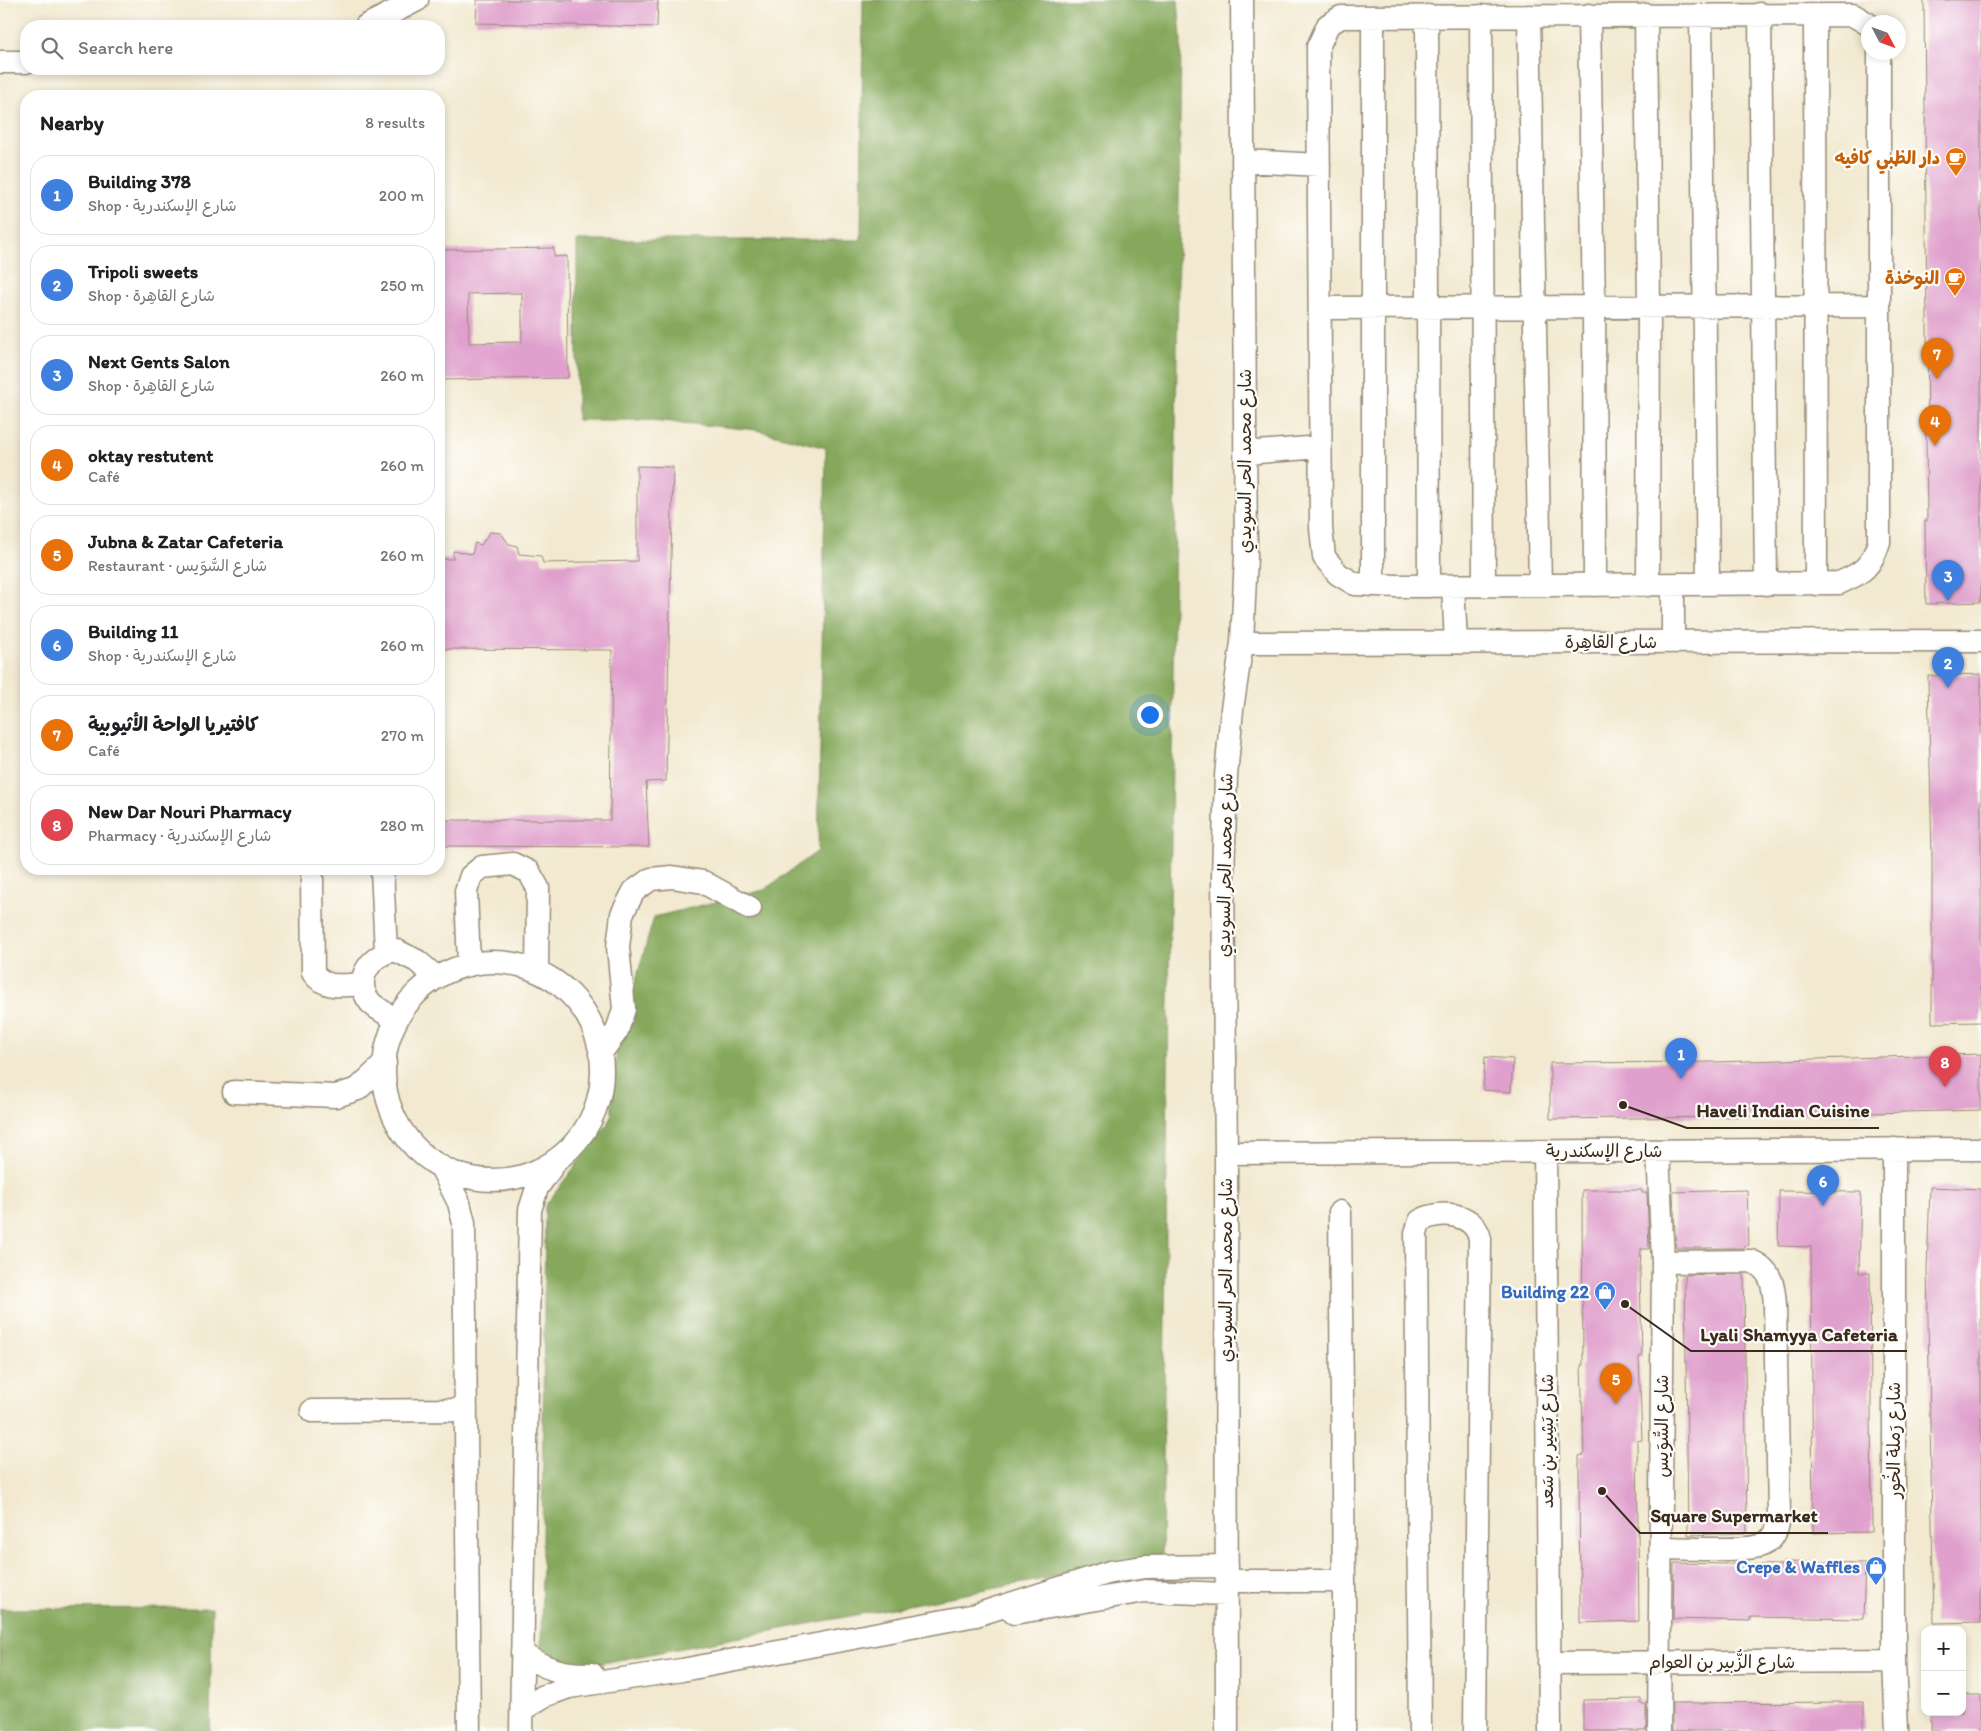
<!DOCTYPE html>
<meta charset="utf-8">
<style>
body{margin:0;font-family:Itim,"Playpen Sans Arabic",sans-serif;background:#f2f2f2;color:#202124}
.controls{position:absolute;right:15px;bottom:15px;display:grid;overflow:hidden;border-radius:10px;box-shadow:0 2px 8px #0003}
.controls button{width:45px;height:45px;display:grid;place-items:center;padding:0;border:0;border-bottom:1px solid #e0e0e0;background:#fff;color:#202124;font:25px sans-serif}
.compass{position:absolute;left:1861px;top:15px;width:45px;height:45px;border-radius:50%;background:#fff;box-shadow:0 2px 8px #0003;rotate:131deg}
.you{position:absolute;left:1149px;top:714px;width:18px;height:18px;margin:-12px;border:4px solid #fff;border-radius:50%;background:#1a73e8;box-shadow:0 0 0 8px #1a73e833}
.badge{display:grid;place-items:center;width:32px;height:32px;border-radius:50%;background:#d93025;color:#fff;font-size:16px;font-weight:700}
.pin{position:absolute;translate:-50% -41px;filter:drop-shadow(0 1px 2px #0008)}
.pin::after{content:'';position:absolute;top:26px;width:18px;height:15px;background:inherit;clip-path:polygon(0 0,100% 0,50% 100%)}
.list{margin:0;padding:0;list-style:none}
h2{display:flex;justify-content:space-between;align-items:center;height:65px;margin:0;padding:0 20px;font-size:21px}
h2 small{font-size:16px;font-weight:400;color:#757577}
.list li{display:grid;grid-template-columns:32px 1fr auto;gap:15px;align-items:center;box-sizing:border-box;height:80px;margin:0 10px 10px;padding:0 10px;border:1px solid #e0e0e0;border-radius:20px}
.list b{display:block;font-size:19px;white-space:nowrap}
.list p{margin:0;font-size:16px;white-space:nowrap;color:#757577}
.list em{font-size:16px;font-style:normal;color:#757577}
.icon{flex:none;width:28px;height:28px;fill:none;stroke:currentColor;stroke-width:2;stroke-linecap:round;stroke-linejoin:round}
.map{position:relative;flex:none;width:1981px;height:1731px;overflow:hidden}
.search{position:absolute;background:#fff;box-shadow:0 2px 8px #0003;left:20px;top:20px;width:425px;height:55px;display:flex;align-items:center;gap:12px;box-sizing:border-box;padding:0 18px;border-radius:20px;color:#757577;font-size:19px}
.panel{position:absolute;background:#fff;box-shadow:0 2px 8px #0003;left:20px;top:90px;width:425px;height:785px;border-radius:20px}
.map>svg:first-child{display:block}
.forest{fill:#85a85c;stroke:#60693d}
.building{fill:#e0a0cd;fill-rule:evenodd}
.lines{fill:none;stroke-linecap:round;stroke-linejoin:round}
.minor-casing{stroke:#968a77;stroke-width:25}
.minor{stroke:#fff;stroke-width:22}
.labels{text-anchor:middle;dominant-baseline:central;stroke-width:4.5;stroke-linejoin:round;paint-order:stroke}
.food-label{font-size:18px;font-weight:bold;fill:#c56008;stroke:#fdfcf7;text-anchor:end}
.street-label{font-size:18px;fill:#3b2a1e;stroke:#fdfcf7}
.shop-label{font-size:18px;font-weight:bold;fill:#366cbe;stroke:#fdfcf7;text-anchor:end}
.leader{fill:none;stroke:#3b2a1e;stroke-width:2}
.callout-dot{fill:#3b2a1e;stroke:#fdfcf7;stroke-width:2}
.callout-label{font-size:19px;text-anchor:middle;font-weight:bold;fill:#3b2a1e;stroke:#fdfcf7;stroke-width:4.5;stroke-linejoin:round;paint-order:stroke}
</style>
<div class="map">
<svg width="1981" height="1731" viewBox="0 0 1981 1731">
<rect width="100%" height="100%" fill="#fdfcf7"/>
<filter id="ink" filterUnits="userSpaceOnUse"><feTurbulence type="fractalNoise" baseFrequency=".02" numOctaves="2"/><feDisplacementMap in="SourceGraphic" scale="10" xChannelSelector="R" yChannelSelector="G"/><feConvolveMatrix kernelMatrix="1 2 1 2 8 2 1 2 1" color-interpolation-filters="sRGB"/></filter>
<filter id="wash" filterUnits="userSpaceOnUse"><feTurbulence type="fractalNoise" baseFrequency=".0096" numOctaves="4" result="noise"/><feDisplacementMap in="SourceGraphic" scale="20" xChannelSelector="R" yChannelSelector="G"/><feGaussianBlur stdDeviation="1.12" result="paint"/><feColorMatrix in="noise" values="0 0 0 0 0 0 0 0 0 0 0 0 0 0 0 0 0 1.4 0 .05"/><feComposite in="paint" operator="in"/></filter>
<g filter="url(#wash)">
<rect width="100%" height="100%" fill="#f2e9d0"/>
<!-- forest -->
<path class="forest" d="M863,0H1178L1181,38L1162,1554L1034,1581L582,1667L541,1657L545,1206L611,1119L617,1046L654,917L764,890L818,851L826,448L757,430L651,420H577V240H861Z
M212,1608L210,1731H0V1609Z"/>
<g id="blocks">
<!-- building -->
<path class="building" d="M477,0H658L657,27L476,23Z
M1924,0H1981V602L1926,604L1925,521H1927L1926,433H1928Z
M554,248V257L567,256L568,378L439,380V250ZM522,293V342L469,343L468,294Z
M637,466L673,467L666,781L646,782L649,847L439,846V820H610L612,650L439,649V559H453V551L472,554L475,543L481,545L490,532L501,533L509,544L517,546L519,554L541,556L543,563L637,561Z
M1981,674V1022L1932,1023V858L1928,676Z
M1981,1054V1110L1724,1117L1550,1119V1063L1716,1062Z
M1485,1057L1513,1059L1511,1092L1483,1090Z
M1930,1187L1981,1189V1622L1934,1623L1927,1269Z
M1582,1190H1642V1193H1647L1649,1249H1641L1640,1272L1642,1356L1639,1357L1642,1440L1637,1441L1639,1621L1580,1623L1579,1456L1584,1455L1581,1365H1583Z
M1747,1190L1749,1245L1743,1246V1248H1676L1673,1192Z
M1779,1191L1861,1192L1859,1273H1870L1872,1532L1813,1533L1811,1247L1778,1246Z
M1744,1274L1747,1533L1688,1535L1685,1275Z
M1783,1562L1865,1563L1863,1619L1751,1617V1621L1673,1619L1674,1563L1783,1565Z
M1962,1695H1981V1731H1931V1712H1962Z
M1641,1699V1704H1646V1731H1583V1700Z
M1864,1702V1731H1672V1703Z"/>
</g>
</g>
<g filter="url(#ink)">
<use href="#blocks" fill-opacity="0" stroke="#968a77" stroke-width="1"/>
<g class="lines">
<!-- minor casing -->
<g class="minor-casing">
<path id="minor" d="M1760,14L1766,584
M1589,15L1594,307L1595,585
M1646,15L1649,307L1648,585
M1701,15L1708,584
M1815,15L1816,584
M1427,16L1429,586
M1481,16L1484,584
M1529,16L1540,585
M1373,17V584
M1868,24L1853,15L1341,17L1328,25L1318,47L1321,528L1324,557L1338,574L1355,584L1397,586L1839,583C1863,573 1871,567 1879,542V52
M366,26L417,0
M0,62H26
M1243,161L1319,165
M1320,308L1879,306
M1246,453L1320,447
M1453,586L1456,642
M1673,642V585
M1242,643L1981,641
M382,869L386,952
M312,878L313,973C326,990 343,985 362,984
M384 1071a109 109 0 1 1 218 0a109 109 0 1 1-218 0Z
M469,965L466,891L471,876L482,867L513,864L529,872L538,888L537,971
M396,1020C388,1014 376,1009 370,1002C352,979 371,955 395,950L417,961L437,978
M600,1054L617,1031L624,1009L618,947L622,914L634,891L651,879L672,877L703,882L750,908
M234,1092L336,1096L358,1089L385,1063
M1894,1149V1661L1897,1731
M1658,1151L1663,1262L1659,1731
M1545,1152L1550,1731
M1226,1153L1981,1149
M441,1167L459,1203L464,1223L469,1731
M1340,1212L1344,1581V1731
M312,1411L466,1410
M1661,1548C1682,1548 1746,1552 1762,1545C1774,1540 1778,1528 1779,1516L1775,1306C1774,1285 1771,1269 1751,1261L1663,1262
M1227,1581H1344
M1014,1613L1145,1591L1227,1594
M522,1653C544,1669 565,1675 592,1674
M1549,1663L1894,1661
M522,1710L544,1696L569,1687L682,1670L976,1615L1110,1572L1145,1567L1227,1566
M521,1731L530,1210L537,1188L554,1164
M1227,1731L1226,1153L1223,876L1226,776L1232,709L1242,643L1246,556L1242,0
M1420,1731L1416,1233L1420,1221C1440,1209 1475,1213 1480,1239L1475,1731"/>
</g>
<!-- minor -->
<use href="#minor" class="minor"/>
</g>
</g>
<!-- icons -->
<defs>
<g id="cafe-pin" transform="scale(1.125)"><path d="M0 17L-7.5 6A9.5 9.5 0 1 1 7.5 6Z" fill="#e8710a" stroke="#fdfcf7"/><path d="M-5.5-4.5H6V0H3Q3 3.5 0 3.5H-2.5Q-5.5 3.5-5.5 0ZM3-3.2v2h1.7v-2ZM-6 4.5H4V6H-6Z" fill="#fff"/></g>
<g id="shop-pin" transform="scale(1.125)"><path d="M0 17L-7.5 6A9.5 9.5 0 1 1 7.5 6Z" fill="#3f7fe0" stroke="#fdfcf7"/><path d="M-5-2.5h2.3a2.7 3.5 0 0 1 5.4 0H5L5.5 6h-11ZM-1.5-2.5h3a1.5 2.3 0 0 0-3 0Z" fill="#fff"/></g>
</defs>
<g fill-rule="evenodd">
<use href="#cafe-pin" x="1956" y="158"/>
<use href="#cafe-pin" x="1955" y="278"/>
<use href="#shop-pin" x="1605" y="1292"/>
<use href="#shop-pin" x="1876" y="1567"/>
</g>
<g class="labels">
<!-- food labels -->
<g class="food-label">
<text x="1940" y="158">دار الظبي كافيه</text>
<text x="1939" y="278">النوخذة</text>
</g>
<!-- street labels -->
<g class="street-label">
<text transform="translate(1245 461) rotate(-90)">شارع محمد الحر السويدي</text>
<text x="1611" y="642">شارع القاهِرة</text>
<text transform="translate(1225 865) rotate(-89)">شارع محمد الحر السويدي</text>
<text x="1604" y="1151">شارع الإسكندرية</text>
<text transform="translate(1226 1270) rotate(-90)">شارع محمد الحر السويدي</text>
<text transform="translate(1662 1426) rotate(-90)">شارع السُّوَيس</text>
<text transform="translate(1894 1440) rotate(-90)">شارع رَملة الخُور</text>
<text transform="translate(1547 1441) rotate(-90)">شارع بَشِير بن سَعد</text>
<text x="1722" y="1662">شارع الزُّبير بن العوام</text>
</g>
<!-- shop labels -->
<g class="shop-label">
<text x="1589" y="1292">Building 22</text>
<text x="1860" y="1567">Crepe &amp; Waffles</text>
</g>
</g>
<!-- callouts -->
<path class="leader" d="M1623 1105L1687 1128H1879M1625 1304L1691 1351H1907M1602 1491L1640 1533H1828"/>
<g class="callout-dot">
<circle cx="1623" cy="1105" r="5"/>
<circle cx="1625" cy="1304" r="5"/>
<circle cx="1602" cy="1491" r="5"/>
</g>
<g class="callout-label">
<text x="1783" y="1117">Haveli Indian Cuisine</text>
<text x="1799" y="1341">Lyali Shamyya Cafeteria</text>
<text x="1734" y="1522">Square Supermarket</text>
</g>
</svg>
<div class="controls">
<button>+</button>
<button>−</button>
</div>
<svg class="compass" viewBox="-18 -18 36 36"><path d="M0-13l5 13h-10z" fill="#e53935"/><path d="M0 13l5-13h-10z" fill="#757577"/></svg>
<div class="you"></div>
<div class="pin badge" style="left:1681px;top:1079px;background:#3f7fe0">1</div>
<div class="pin badge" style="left:1948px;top:688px;background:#3f7fe0">2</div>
<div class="pin badge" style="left:1948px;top:601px;background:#3f7fe0">3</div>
<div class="pin badge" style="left:1935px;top:446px;background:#e8710a">4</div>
<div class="pin badge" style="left:1616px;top:1404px;background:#e8710a">5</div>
<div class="pin badge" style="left:1823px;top:1206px;background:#3f7fe0">6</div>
<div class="pin badge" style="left:1937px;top:379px;background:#e8710a">7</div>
<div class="pin badge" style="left:1945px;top:1087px;background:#e0444e">8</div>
<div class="search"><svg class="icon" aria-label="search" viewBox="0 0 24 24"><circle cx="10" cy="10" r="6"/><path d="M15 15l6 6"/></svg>Search here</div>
<section class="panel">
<h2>Nearby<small>8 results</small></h2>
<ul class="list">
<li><span class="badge" style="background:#3f7fe0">1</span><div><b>Building 378</b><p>Shop · شارع الإسكندرية</p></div><em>200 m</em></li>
<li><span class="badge" style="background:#3f7fe0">2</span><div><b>Tripoli sweets</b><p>Shop · شارع القاهِرة</p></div><em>250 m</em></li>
<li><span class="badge" style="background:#3f7fe0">3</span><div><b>Next Gents Salon</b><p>Shop · شارع القاهِرة</p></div><em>260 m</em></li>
<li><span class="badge" style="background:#e8710a">4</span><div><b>oktay restutent</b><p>Café</p></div><em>260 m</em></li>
<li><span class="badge" style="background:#e8710a">5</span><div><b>Jubna &amp; Zatar Cafeteria</b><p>Restaurant · شارع السُّوَيس</p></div><em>260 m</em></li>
<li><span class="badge" style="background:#3f7fe0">6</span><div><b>Building 11</b><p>Shop · شارع الإسكندرية</p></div><em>260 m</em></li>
<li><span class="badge" style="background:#e8710a">7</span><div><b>كافتيريا الواحة الأثيوبية</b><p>Café</p></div><em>270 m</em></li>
<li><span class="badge" style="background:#e0444e">8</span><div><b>New Dar Nouri Pharmacy</b><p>Pharmacy · شارع الإسكندرية</p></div><em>280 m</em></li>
</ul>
</section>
</div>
